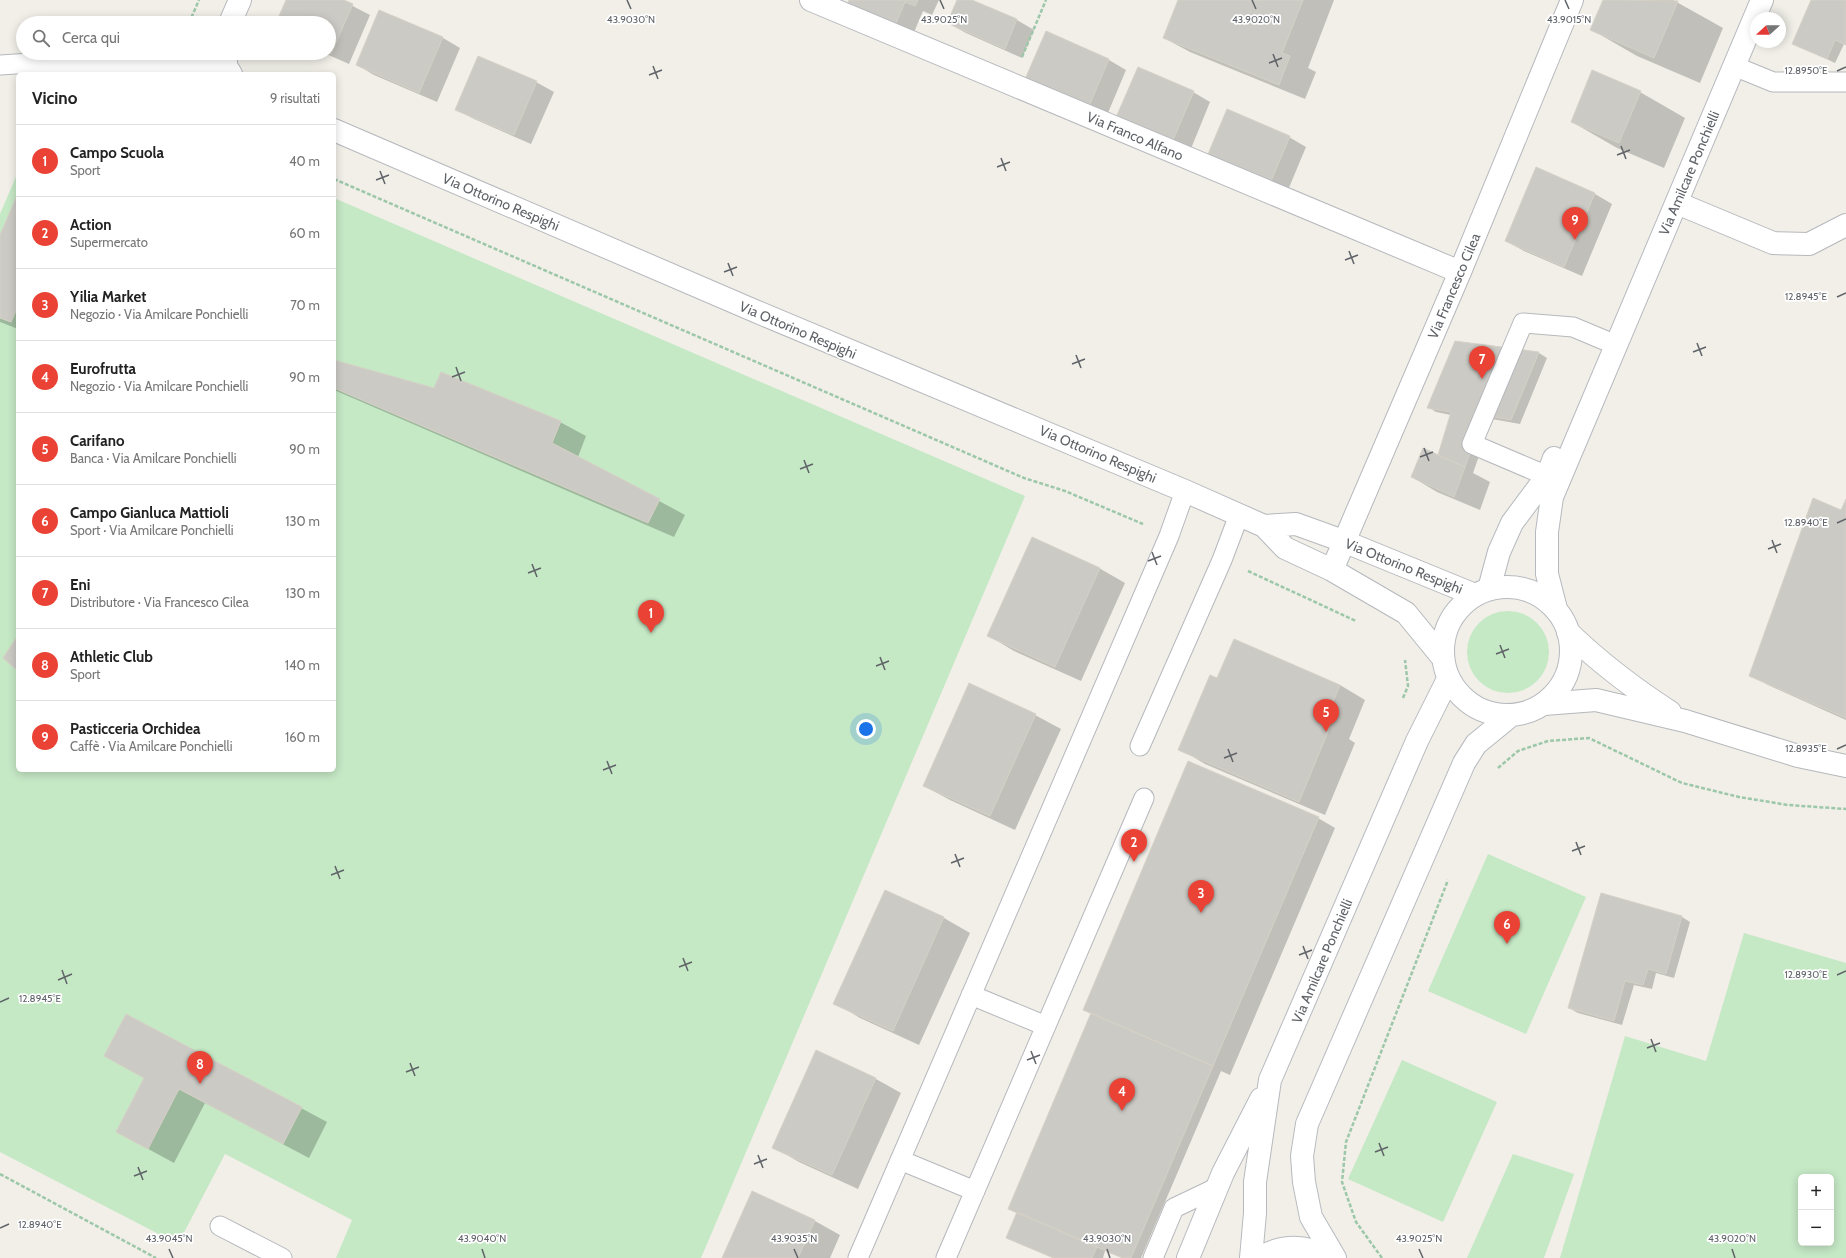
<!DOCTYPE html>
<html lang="it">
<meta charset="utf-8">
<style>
body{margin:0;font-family:Cabin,sans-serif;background:#f6f6f6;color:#222}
.controls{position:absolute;right:12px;bottom:12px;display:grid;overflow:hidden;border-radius:6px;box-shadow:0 2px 10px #0003}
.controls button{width:36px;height:36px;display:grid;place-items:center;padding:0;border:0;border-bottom:1px solid #e0e0e0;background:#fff;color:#222;font:20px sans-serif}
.compass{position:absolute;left:1750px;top:12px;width:36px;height:36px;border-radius:50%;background:#fff;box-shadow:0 2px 10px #0003;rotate:249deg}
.you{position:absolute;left:866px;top:729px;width:14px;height:14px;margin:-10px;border:3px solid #fff;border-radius:50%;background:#1a73e8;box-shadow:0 0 0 6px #1a73e833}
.badge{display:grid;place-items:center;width:26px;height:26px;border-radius:50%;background:#ea4335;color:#fff;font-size:13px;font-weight:700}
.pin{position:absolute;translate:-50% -33px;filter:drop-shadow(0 1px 2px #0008)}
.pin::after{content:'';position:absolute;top:21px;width:14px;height:12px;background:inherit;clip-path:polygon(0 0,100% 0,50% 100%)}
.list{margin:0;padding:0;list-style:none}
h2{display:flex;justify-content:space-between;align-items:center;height:52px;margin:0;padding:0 16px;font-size:17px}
h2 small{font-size:13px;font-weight:400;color:#767676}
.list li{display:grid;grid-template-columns:26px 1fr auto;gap:12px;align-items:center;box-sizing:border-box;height:72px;padding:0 16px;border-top:1px solid #e0e0e0}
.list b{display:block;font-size:15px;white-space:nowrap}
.list p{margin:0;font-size:13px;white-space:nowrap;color:#767676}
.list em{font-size:13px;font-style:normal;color:#767676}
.icon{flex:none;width:22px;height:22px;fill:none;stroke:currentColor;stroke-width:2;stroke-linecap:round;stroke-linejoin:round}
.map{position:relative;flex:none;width:1846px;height:1258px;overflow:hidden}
.search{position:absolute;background:#fff;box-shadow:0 2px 10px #0003;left:16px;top:16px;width:320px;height:44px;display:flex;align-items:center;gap:10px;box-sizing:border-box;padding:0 14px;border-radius:22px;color:#767676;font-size:15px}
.panel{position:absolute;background:#fff;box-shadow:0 2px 10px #0003;left:16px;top:72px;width:320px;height:700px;border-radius:6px}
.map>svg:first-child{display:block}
.green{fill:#c5e8c5;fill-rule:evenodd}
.shadow{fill:#0003}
.building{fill:#cccac5;stroke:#d6d1c6}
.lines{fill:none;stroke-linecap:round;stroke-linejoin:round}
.lane-casing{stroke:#b5b8bc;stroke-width:21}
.street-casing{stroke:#b5b8bc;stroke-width:24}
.secondary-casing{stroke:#b6babf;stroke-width:24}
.path{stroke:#9cc7a9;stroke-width:2.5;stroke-dasharray:4 2;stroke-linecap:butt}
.lane{stroke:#fff;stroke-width:19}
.street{stroke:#fff;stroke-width:22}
.secondary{stroke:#fff;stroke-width:22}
.ticks{fill:none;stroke:#5f6368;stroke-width:1.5}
.labels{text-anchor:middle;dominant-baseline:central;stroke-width:3.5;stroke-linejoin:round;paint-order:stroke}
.street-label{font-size:14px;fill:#5f6368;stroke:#fff}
.ticks-label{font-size:10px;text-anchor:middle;fill:#5f6368;stroke:#fff;stroke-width:3.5;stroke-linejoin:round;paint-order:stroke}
</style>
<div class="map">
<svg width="1846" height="1258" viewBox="0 0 1846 1258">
<rect width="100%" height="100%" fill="#f1efe8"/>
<!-- green -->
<path class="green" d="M18,172V770H334V198L1025,496L701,1258H336L352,1220L225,1154L178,1244L0,1152V214Z
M1467 652a41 41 0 1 1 82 0a41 41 0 1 1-82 0Z
M1488,854L1586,897L1526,1034L1428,991Z
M1744,933L1846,963V1258H1560L1625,1036L1706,1061ZM1801,1177H1831V1243H1801Z
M1402,1060L1497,1102L1443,1222L1348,1179Z
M1513,1154L1574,1174L1544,1258H1467Z"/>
<!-- shadow -->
<path class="shadow" d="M287,0H341L370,15L349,64L324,53H329V23H277Z
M850,0H939L932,15L923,11L912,37Z
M958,0H970L1017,20L1034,30L1022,58L966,33L948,23Z
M1179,0H1334L1308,68L1316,72L1305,99L1190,52L1164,38Z
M1604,0H1673L1723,28L1700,83L1637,56L1592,30Z
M1812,0H1846V45L1844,44L1835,63L1793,43Z
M380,11L443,38L460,48L437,102L374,75L357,65Z
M1046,32L1109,60L1126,70L1105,120L1042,93Z
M536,82L554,92L531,144L474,119L456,109Z
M1193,92L1210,102L1188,156L1133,132Z
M1640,92L1685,118L1664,168L1617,148L1572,122Z
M1289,137L1306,147L1283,202L1222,176Z
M1537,169L1595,194L1612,204L1582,276L1524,251L1506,241Z
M18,196V329L0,322V237Z
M1456,342L1539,353L1547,358L1520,424L1492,419L1473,473L1490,482L1480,510L1437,492L1412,477L1438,456L1451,415L1436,412L1428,407Z
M334,361L435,390L560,422L586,436L578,457L685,515L674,537L334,390Z
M1846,501V720L1768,685L1751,675Z
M1099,568L1125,583L1081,681L1014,651L989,636Z
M1218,680L1340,685L1365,700L1349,739L1355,743L1325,815L1205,764L1180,749Z
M1035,715L1061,729L1015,830L950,800L924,786Z
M1318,818L1335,828L1230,1075L1221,1071L1141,1258H1122L1105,1251L1103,1258H1053L1016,1242L1092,1014L1084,1009Z
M885,891L944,918L970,933L919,1045L860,1018L835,1003Z
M1601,894L1682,917L1690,922L1674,978L1656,973L1652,989L1634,985L1622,1025L1578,1013L1569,1008Z
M816,1052L876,1079L901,1093L858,1189L799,1162L773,1147Z
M105,1056L301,1108L327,1122L309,1158L205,1103L174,1163L117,1132L145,1078Z
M815,1221L840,1235L830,1258H723Z"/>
<!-- building -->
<path class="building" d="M286,0H344L353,4L331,54L328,53L329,23H276Z
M849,0H918L915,6L905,2L894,28L846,7Z
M957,0H972L1017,19L1005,49L947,23Z
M1178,0H1303L1282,53L1290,56L1279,85L1163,38Z
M1603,0L1678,1L1654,58L1590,30Z
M1811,0H1846V45L1835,40L1827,59L1792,44Z
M379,10L443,37L419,93L356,65Z
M1046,31L1109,59L1087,111L1023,84Z
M478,56L537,81L514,135L455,110Z
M1138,67L1194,91L1170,147L1114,122Z
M1592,70L1641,91L1619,143L1571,122Z
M1227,109L1290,136L1266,193L1203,166Z
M1536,167L1595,193L1564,267L1505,241Z
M18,193V306L11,322L0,318V235Z
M1455,341L1539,352L1511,420L1484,415L1465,467L1438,455L1451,412L1427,408Z
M334,360L434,388L441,372L561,421L552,443L660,499L648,523L334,388Z
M1423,448L1465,467L1454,497L1411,477Z
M1813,498L1841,510L1846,499V718L1749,676Z
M1032,537L1100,568L1055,667L987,636Z
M17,637L18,638V671L3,658Z
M1234,639L1340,685L1324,724L1330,727L1299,802L1178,750L1210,675L1217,678Z
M969,683L1036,714L990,816L923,786Z
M1188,761L1319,817L1213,1066L1083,1010Z
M885,890L944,917L893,1031L833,1004Z
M1601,893L1682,916L1666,974L1648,969L1643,985L1625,981L1614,1021L1568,1008Z
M1091,1013L1213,1066L1131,1258H1123L1008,1209Z
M126,1014L302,1107L283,1144L179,1089L148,1149L116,1132L144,1078L104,1056Z
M816,1050L876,1078L832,1175L772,1148Z
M752,1191L815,1220L798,1258H722Z
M1017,1212L1097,1247L1092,1258H1054L1006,1238Z"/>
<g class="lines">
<!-- lane casing -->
<g class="lane-casing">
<path id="lane" d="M0,65L31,63L226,66
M1734,66L1773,82H1846
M1547,476L1472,444L1523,323L1573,327L1616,345
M1140,746L1222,560L1239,515
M971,995L1046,1026
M900,1160L975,1191
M220,1226L282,1258
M858,1258L1169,536L1185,491
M946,1258L1144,798
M1153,1258L1174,1208L1218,1187"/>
</g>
<!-- street casing -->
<g class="street-casing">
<path id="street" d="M811,0L1460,272
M230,23L240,0
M226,53V66L231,74
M334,130L755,311L1185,491L1264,526L1285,548L1332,570L1406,613L1442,657
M1677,203L1773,243L1809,244L1846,225
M1264,526L1296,524L1343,541L1475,595
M1332,570L1460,272L1572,0
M1568,632C1600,663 1633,688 1670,712
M1544,704L1596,700L1685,721L1798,756L1846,766"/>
</g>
<!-- secondary casing -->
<g class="secondary-casing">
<path id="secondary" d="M1443 651a64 64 0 1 1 128 0a64 64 0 1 1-128 0Z
M1489,589L1499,552L1512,523L1547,476L1554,458
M1556,609L1547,574V532L1552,497L1762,0
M1188,1258L1223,1173L1261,1099
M1251,1258L1255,1213V1182L1270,1080L1417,741L1448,679
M1259,1258C1283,1244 1305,1244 1330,1258
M1335,1258L1311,1217L1304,1182L1302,1156L1307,1124L1464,763L1476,744L1509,717"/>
</g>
<!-- path -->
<path class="path" d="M189,23L199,0
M1022,57L1046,0
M334,179L1024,478L1065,491L1143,524
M1248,571L1356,621
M1403,698L1408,686L1405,660
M1498,768L1518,751L1548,741L1589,738L1682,783L1739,797L1788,805L1846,809
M0,1174L156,1258
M1382,1258L1356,1222L1342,1182L1346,1142L1448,880"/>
<!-- lane -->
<use href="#lane" class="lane"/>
<!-- street -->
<use href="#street" class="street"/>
<!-- secondary -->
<use href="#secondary" class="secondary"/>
</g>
<!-- ticks -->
<path class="ticks" d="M627,0L631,9M940,0L944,9M1252,0L1256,9M1565,0L1569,9M1273,54L1278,67M1269,63L1282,58M653,66L658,79M1837,71L1846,67M649,75L662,70M1621,146L1626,159M1617,155L1630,150M1001,158L1006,171M997,167L1010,162M380,171L385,184M376,180L389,175M1349,251L1354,264M1345,260L1358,255M728,263L733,276M724,272L737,267M1837,297L1846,293M1697,343L1702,356M1693,352L1706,347M1076,355L1081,368M1072,364L1085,359M456,367L461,381M452,377L465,372M1424,448L1429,461M1420,457L1433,452M804,460L809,473M800,469L813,464M1837,523L1846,519M1772,540L1777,553M1768,549L1781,544M1152,552L1157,565M1148,561L1161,556M532,564L537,577M528,573L541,568M1500,645L1505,658M1496,654L1509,649M880,657L885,670M876,666L889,661M1228,749L1233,762M1837,749L1846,745M1224,758L1237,753M607,761L612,774M603,770L616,765M1576,842L1581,855M1572,851L1585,846M955,854L960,867M951,863L964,858M335,866L340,879M331,875L344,870M1303,946L1308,959M1299,955L1312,950M683,958L688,971M679,967L692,962M62,970L67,984M1837,975L1846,971M58,980L72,974M0,1002L9,998M1651,1039L1656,1052M1647,1048L1660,1043M1031,1051L1036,1064M1027,1060L1040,1055M410,1063L415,1076M406,1072L419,1067M1379,1143L1384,1156M1375,1152L1388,1147M758,1155L763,1168M754,1164L767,1159M138,1167L143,1180M134,1176L147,1171M0,1228L9,1224M169,1249L173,1258M482,1249L485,1258M794,1249L798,1258M1107,1249L1110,1258M1419,1249L1423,1258M1732,1249L1735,1258"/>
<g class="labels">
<!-- street labels -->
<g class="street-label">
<text transform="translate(1135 136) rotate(23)">Via Franco Alfano</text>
<text transform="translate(1689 173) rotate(-67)">Via Amilcare Ponchielli</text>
<text transform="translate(501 202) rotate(23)">Via Ottorino Respighi</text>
<text transform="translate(1454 286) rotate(-67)">Via Francesco Cilea</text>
<text transform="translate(798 330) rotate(23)">Via Ottorino Respighi</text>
<text transform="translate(1098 454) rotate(23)">Via Ottorino Respighi</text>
<text transform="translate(1404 566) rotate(22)">Via Ottorino Respighi</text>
<text transform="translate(1322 961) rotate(-67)">Via Amilcare Ponchielli</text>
</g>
</g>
<g class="ticks-label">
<text x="631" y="23">43.9030°N</text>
<text x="944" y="23">43.9025°N</text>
<text x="1256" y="23">43.9020°N</text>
<text x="1569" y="23">43.9015°N</text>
<text x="1806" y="74">12.8950°E</text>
<text x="1806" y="300">12.8945°E</text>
<text x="1806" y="526">12.8940°E</text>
<text x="1806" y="752">12.8935°E</text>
<text x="1806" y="978">12.8930°E</text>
<text x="40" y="1002">12.8945°E</text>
<text x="40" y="1228">12.8940°E</text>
<text x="169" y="1242">43.9045°N</text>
<text x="482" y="1242">43.9040°N</text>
<text x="794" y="1242">43.9035°N</text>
<text x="1107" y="1242">43.9030°N</text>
<text x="1419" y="1242">43.9025°N</text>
<text x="1732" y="1242">43.9020°N</text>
</g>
</svg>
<div class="controls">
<button>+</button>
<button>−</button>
</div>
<svg class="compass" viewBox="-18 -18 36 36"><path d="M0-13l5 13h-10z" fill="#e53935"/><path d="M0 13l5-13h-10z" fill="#767676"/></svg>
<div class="you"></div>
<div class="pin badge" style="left:651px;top:633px">1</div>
<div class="pin badge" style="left:1134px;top:862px">2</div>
<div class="pin badge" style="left:1201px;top:913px">3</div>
<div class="pin badge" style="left:1122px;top:1111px">4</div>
<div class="pin badge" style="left:1326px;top:732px">5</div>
<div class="pin badge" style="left:1507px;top:944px">6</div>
<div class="pin badge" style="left:1482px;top:379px">7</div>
<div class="pin badge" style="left:200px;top:1084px">8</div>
<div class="pin badge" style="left:1575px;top:240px">9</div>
<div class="search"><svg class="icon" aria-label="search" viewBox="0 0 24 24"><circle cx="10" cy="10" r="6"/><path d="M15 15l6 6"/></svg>Cerca qui</div>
<section class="panel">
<h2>Vicino<small>9 risultati</small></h2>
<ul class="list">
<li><span class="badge">1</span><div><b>Campo Scuola</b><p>Sport</p></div><em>40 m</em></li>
<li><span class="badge">2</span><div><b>Action</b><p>Supermercato</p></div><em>60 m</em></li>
<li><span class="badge">3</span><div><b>Yilia Market</b><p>Negozio · Via Amilcare Ponchielli</p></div><em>70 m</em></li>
<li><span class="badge">4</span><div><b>Eurofrutta</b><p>Negozio · Via Amilcare Ponchielli</p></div><em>90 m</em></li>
<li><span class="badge">5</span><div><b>Carifano</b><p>Banca · Via Amilcare Ponchielli</p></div><em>90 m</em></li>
<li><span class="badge">6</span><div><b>Campo Gianluca Mattioli</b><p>Sport · Via Amilcare Ponchielli</p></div><em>130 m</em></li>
<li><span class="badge">7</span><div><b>Eni</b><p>Distributore · Via Francesco Cilea</p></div><em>130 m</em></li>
<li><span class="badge">8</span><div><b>Athletic Club</b><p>Sport</p></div><em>140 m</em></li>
<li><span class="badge">9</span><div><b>Pasticceria Orchidea</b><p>Caffè · Via Amilcare Ponchielli</p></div><em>160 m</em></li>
</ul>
</section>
</div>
